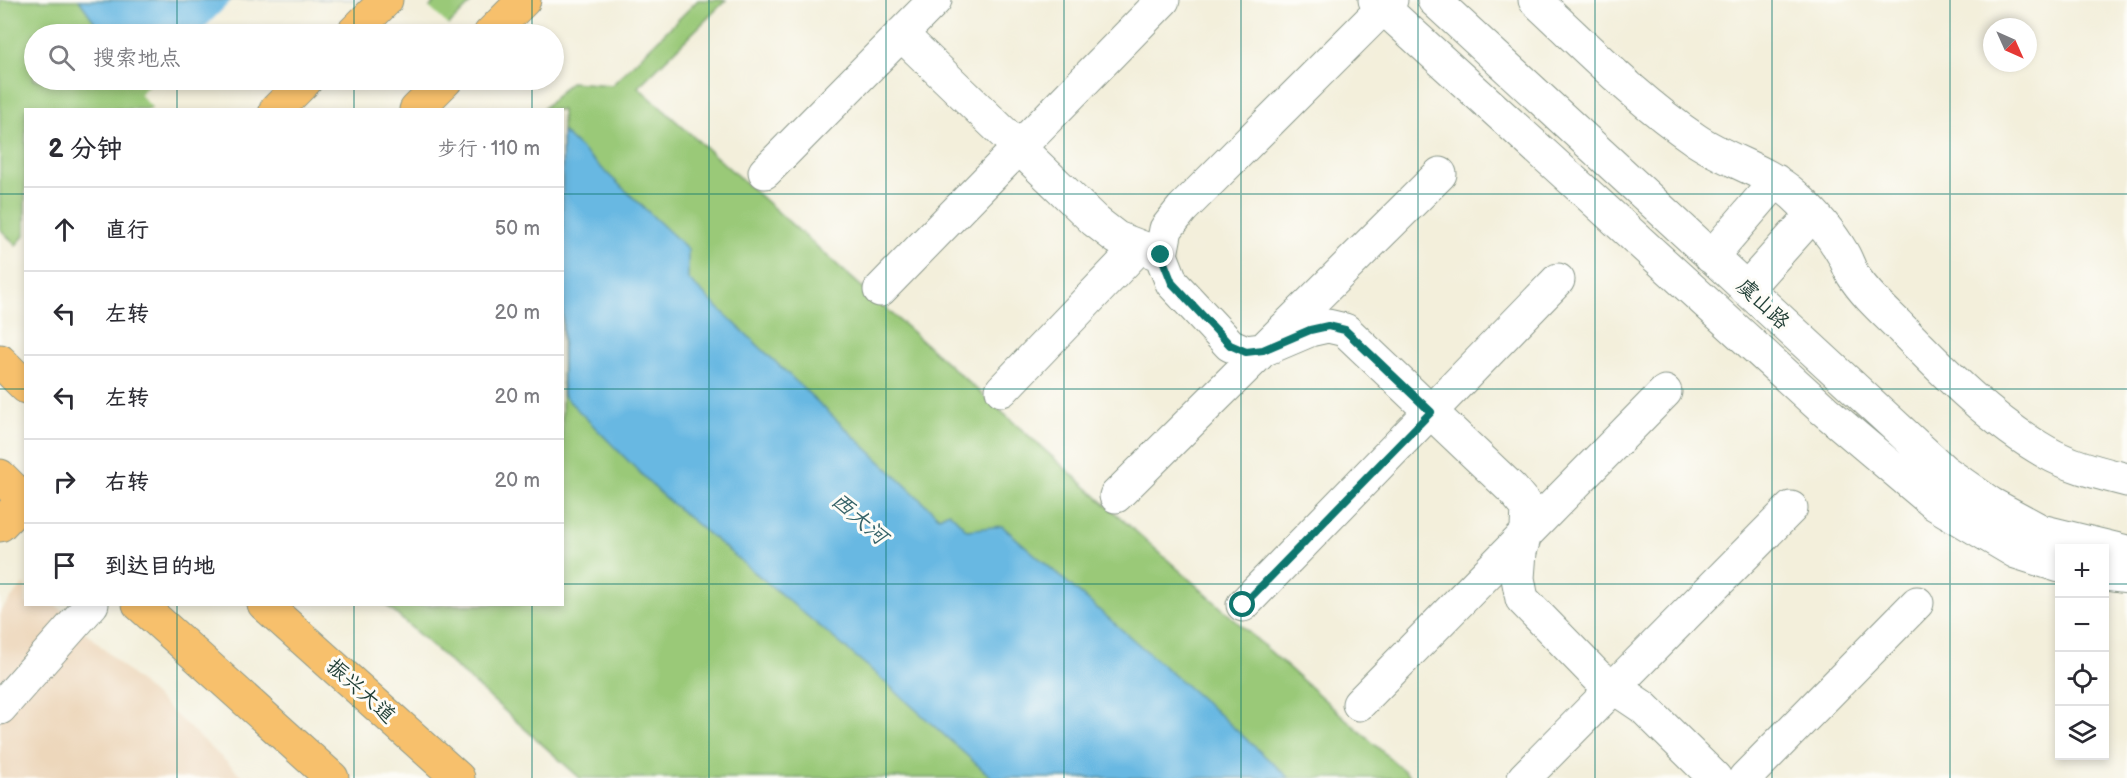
<!DOCTYPE html>
<html lang="zh">
<meta charset="utf-8">
<style>
body{margin:0;font-family:"Balsamiq Sans","LXGW WenKai TC",sans-serif;background:#f2f2f3;color:#2b2b33}
.controls{position:absolute;right:18px;bottom:18px;display:grid;overflow:hidden;border-radius:0px;box-shadow:0 3px 9px #0003}
.controls button{width:54px;height:54px;display:grid;place-items:center;padding:0;border:0;border-bottom:2px solid #e1e1e2;background:#fff;color:#2b2b33;font:30px sans-serif}
.compass{position:absolute;left:1983px;top:18px;width:54px;height:54px;border-radius:50%;background:#fff;box-shadow:0 3px 9px #0003;rotate:135deg}
.stop{position:absolute;width:18px;height:18px;margin:-14px;border:4px solid #0f766e;border-radius:50%;background:#fff}
.stop.end{background:#0f766e;border-color:#fff;box-shadow:0 2px 6px #0008}
.list{margin:0;padding:0;list-style:none}
h2{display:flex;justify-content:space-between;align-items:center;height:78px;margin:0;padding:0 24px;font-size:26px}
h2 small{font-size:20px;font-weight:400;color:#7c7c81}
.list li{display:grid;grid-template-columns:39px 1fr auto;gap:18px;align-items:center;box-sizing:border-box;height:84px;padding:0 24px;border-top:2px solid #e1e1e2}
.list b{display:block;font-size:22px;white-space:nowrap}
.list em{font-size:20px;font-style:normal;color:#7c7c81}
.icon{flex:none;width:33px;height:33px;fill:none;stroke:currentColor;stroke-width:2;stroke-linecap:round;stroke-linejoin:round}
.map{position:relative;flex:none;width:2127px;height:778px;overflow:hidden}
.search{position:absolute;background:#fff;box-shadow:0 3px 9px #0003;left:24px;top:24px;width:540px;height:66px;display:flex;align-items:center;gap:15px;box-sizing:border-box;padding:0 21px;border-radius:33px;color:#7c7c81;font-size:22px}
.panel{position:absolute;background:#fff;box-shadow:0 3px 9px #0003;left:24px;top:108px;width:540px;height:498px;border-radius:0px}
.map>svg:first-child{display:block}
.built{fill:#edd7bb}
.green{fill:#9ac978;stroke:#5c8356;stroke-width:1.5}
.water{fill:#67b8e2;stroke:#437a8b;stroke-width:1.5}
.pier{fill:#f3efdb}
.lines{fill:none;stroke-linecap:round;stroke-linejoin:round}
.minor-casing{stroke:#899688;stroke-width:35}
.major-casing{stroke:#899688;stroke-width:35}
.minor{stroke:#fff;stroke-width:33}
.major{stroke:#f7c06c;stroke-width:33}
.route{stroke:#0f766e;stroke-width:8}
.grid{fill:none;stroke:#0f766e;stroke-width:1.5;stroke-opacity:0.55}
.labels{text-anchor:middle;dominant-baseline:central;stroke-width:6;stroke-linejoin:round;paint-order:stroke}
.street-label{font-size:21px;fill:#1f3d34;stroke:#fdfcf7}
.water-label{font-size:22px;font-style:italic;fill:#356268;stroke:#fdfcf7}
</style>
<div class="map">
<svg width="2127" height="778" viewBox="0 0 2127 778">
<rect width="100%" height="100%" fill="#fdfcf7"/>
<filter id="ink" filterUnits="userSpaceOnUse"><feTurbulence type="fractalNoise" baseFrequency=".0167" numOctaves="2"/><feDisplacementMap in="SourceGraphic" scale="12" xChannelSelector="R" yChannelSelector="G"/><feConvolveMatrix kernelMatrix="1 2 1 2 8 2 1 2 1" color-interpolation-filters="sRGB"/></filter>
<filter id="wash" filterUnits="userSpaceOnUse"><feTurbulence type="fractalNoise" baseFrequency=".008" numOctaves="4" result="noise"/><feDisplacementMap in="SourceGraphic" scale="24" xChannelSelector="R" yChannelSelector="G"/><feGaussianBlur stdDeviation="1.35" result="paint"/><feColorMatrix in="noise" values="0 0 0 0 0 0 0 0 0 0 0 0 0 0 0 0 0 1.4 0 .05"/><feComposite in="paint" operator="in"/></filter>
<g filter="url(#wash)">
<rect width="100%" height="100%" fill="#f3efdb"/>
<!-- built -->
<path class="built" d="M25,583L26,604L56,605L244,778H0V611Z"/>
<!-- green -->
<path class="green" d="M0,0H259L225,34H34V80H180L150,109L26,110L25,235L16,245L0,229Z
M437,0H474L440,34H403Z
M698,0H726L638,87L1412,778H580L386,605L562,604V110L543,109L570,82L612,85Z"/>
<!-- water -->
<path class="water" d="M79,0H416L455,34H103Z
M562,131L688,249V279L939,517L949,512L967,530L1002,526L1211,707L1289,778H992L866,665L664,497L563,395Z"/>
<!-- pier -->
<path class="pier" d="M232,0H421L458,34H198Z
M154,80H511L539,105L535,110H154L140,94Z"/>
</g>
<g filter="url(#ink)">
<g class="lines">
<!-- minor casing -->
<g class="minor-casing">
<path id="minor" d="M1375,0L1824,410L1935,504L2016,552L2060,566
M1391,0L1182,209L1166,229L1161,255L1172,283L1230,345L1246,352L1263,350L1310,330L1328,326L1345,330L1512,489L1528,508L1527,528L1520,552L1518,578L1522,599L1597,676L1643,707L1715,778
M1434,0L1944,471L1991,504L2041,531L2127,552
M1535,0C1587,48 1637,100 1696,140C1727,161 1766,170 1794,195C1813,212 1831,233 1843,254C1847,261 1849,268 1853,275C1864,293 1883,310 1898,325C1941,369 1992,422 2046,452C2070,466 2100,473 2127,480
M901,34L1095,221L1117,238L1161,255
M765,172L935,0
M1711,257L1776,181
M1746,289L1813,214
M880,290L1163,0
M1002,390L1139,247
M1116,496L1440,174
M2104,574L2127,577
M1243,605L1558,280
M1359,704L1665,392
M0,708L92,604
M1524,778L1791,508
M1745,778L1917,603"/>
</g>
<!-- major casing -->
<g class="major-casing">
<path id="major" d="M352,34L386,0
M490,34L524,0
M276,110L306,80
M416,110L446,80
M0,361L26,387
M0,476L26,502
M0,525L26,498
M139,604L332,778
M264,604L458,778"/>
</g>
<!-- minor -->
<use href="#minor" class="minor"/>
<!-- major -->
<use href="#major" class="major"/>
</g>
</g>
<g class="lines" filter="url(#ink)">
<!-- route -->
<path class="route" d="M1161,255L1172,283L1230,345L1246,352L1263,350L1310,330L1328,326L1345,330L1431,412L1243,605"/>
</g>
<!-- grid -->
<path class="grid" d="M177,0V34M354,0V34M532,0V34M709,0V778M886,0V778M1064,0V778M1241,0V778M1418,0V778M1595,0V778M1772,0V778M1950,0V778M177,80V110M354,80V110M532,80V110M0,194H26M562,194H2127M0,389H26M562,389H2127M0,584H26M562,584H2060M2104,584H2127M177,604V778M354,604V778M532,604V778"/>
<g class="labels">
<!-- street labels -->
<g class="street-label">
<text transform="translate(1763 304) rotate(43)">虞山路</text>
<text transform="translate(361 691) rotate(42)">振兴大道</text>
</g>
<!-- water labels -->
<g class="water-label">
<text transform="translate(859 519) rotate(41)">西大河</text>
</g>
</g>
</svg>
<div class="controls">
<button>+</button>
<button>−</button>
<button><svg class="icon" aria-label="locate" viewBox="0 0 24 24"><circle cx="12" cy="12" r="6"/><path d="M12 2v4M12 18v4M2 12h4M18 12h4"/></svg></button>
<button><svg class="icon" aria-label="layers" viewBox="0 0 24 24"><path d="M12 4l9 5-9 5-9-5zM3 14l9 5 9-5"/></svg></button>
</div>
<svg class="compass" viewBox="-18 -18 36 36"><path d="M0-13l5 13h-10z" fill="#e53935"/><path d="M0 13l5-13h-10z" fill="#7c7c81"/></svg>
<div class="stop" style="left:1243px;top:605px"></div>
<div class="stop end" style="left:1161px;top:255px"></div>
<div class="search"><svg class="icon" aria-label="search" viewBox="0 0 24 24"><circle cx="10" cy="10" r="6"/><path d="M15 15l6 6"/></svg>搜索地点</div>
<section class="panel">
<h2>2 分钟<small>步行 · 110 m</small></h2>
<ul class="list">
<li><svg class="icon" aria-label="ahead" viewBox="0 0 24 24"><path d="M12 20V5M6 11l6-6 6 6"/></svg><div><b>直行</b></div><em>50 m</em></li>
<li><svg class="icon" aria-label="left" viewBox="0 0 24 24"><path d="M17 20v-9H6M10 6l-5 5 5 5"/></svg><div><b>左转</b></div><em>20 m</em></li>
<li><svg class="icon" aria-label="left" viewBox="0 0 24 24"><path d="M17 20v-9H6M10 6l-5 5 5 5"/></svg><div><b>左转</b></div><em>20 m</em></li>
<li><svg class="icon" aria-label="right" viewBox="0 0 24 24"><path d="M7 20v-9h11M14 6l5 5-5 5"/></svg><div><b>右转</b></div><em>20 m</em></li>
<li><svg class="icon" aria-label="arrive" viewBox="0 0 24 24"><path d="M6 21V4h12l-3 4 3 4H6"/></svg><div><b>到达目的地</b></div></li>
</ul>
</section>
</div>
